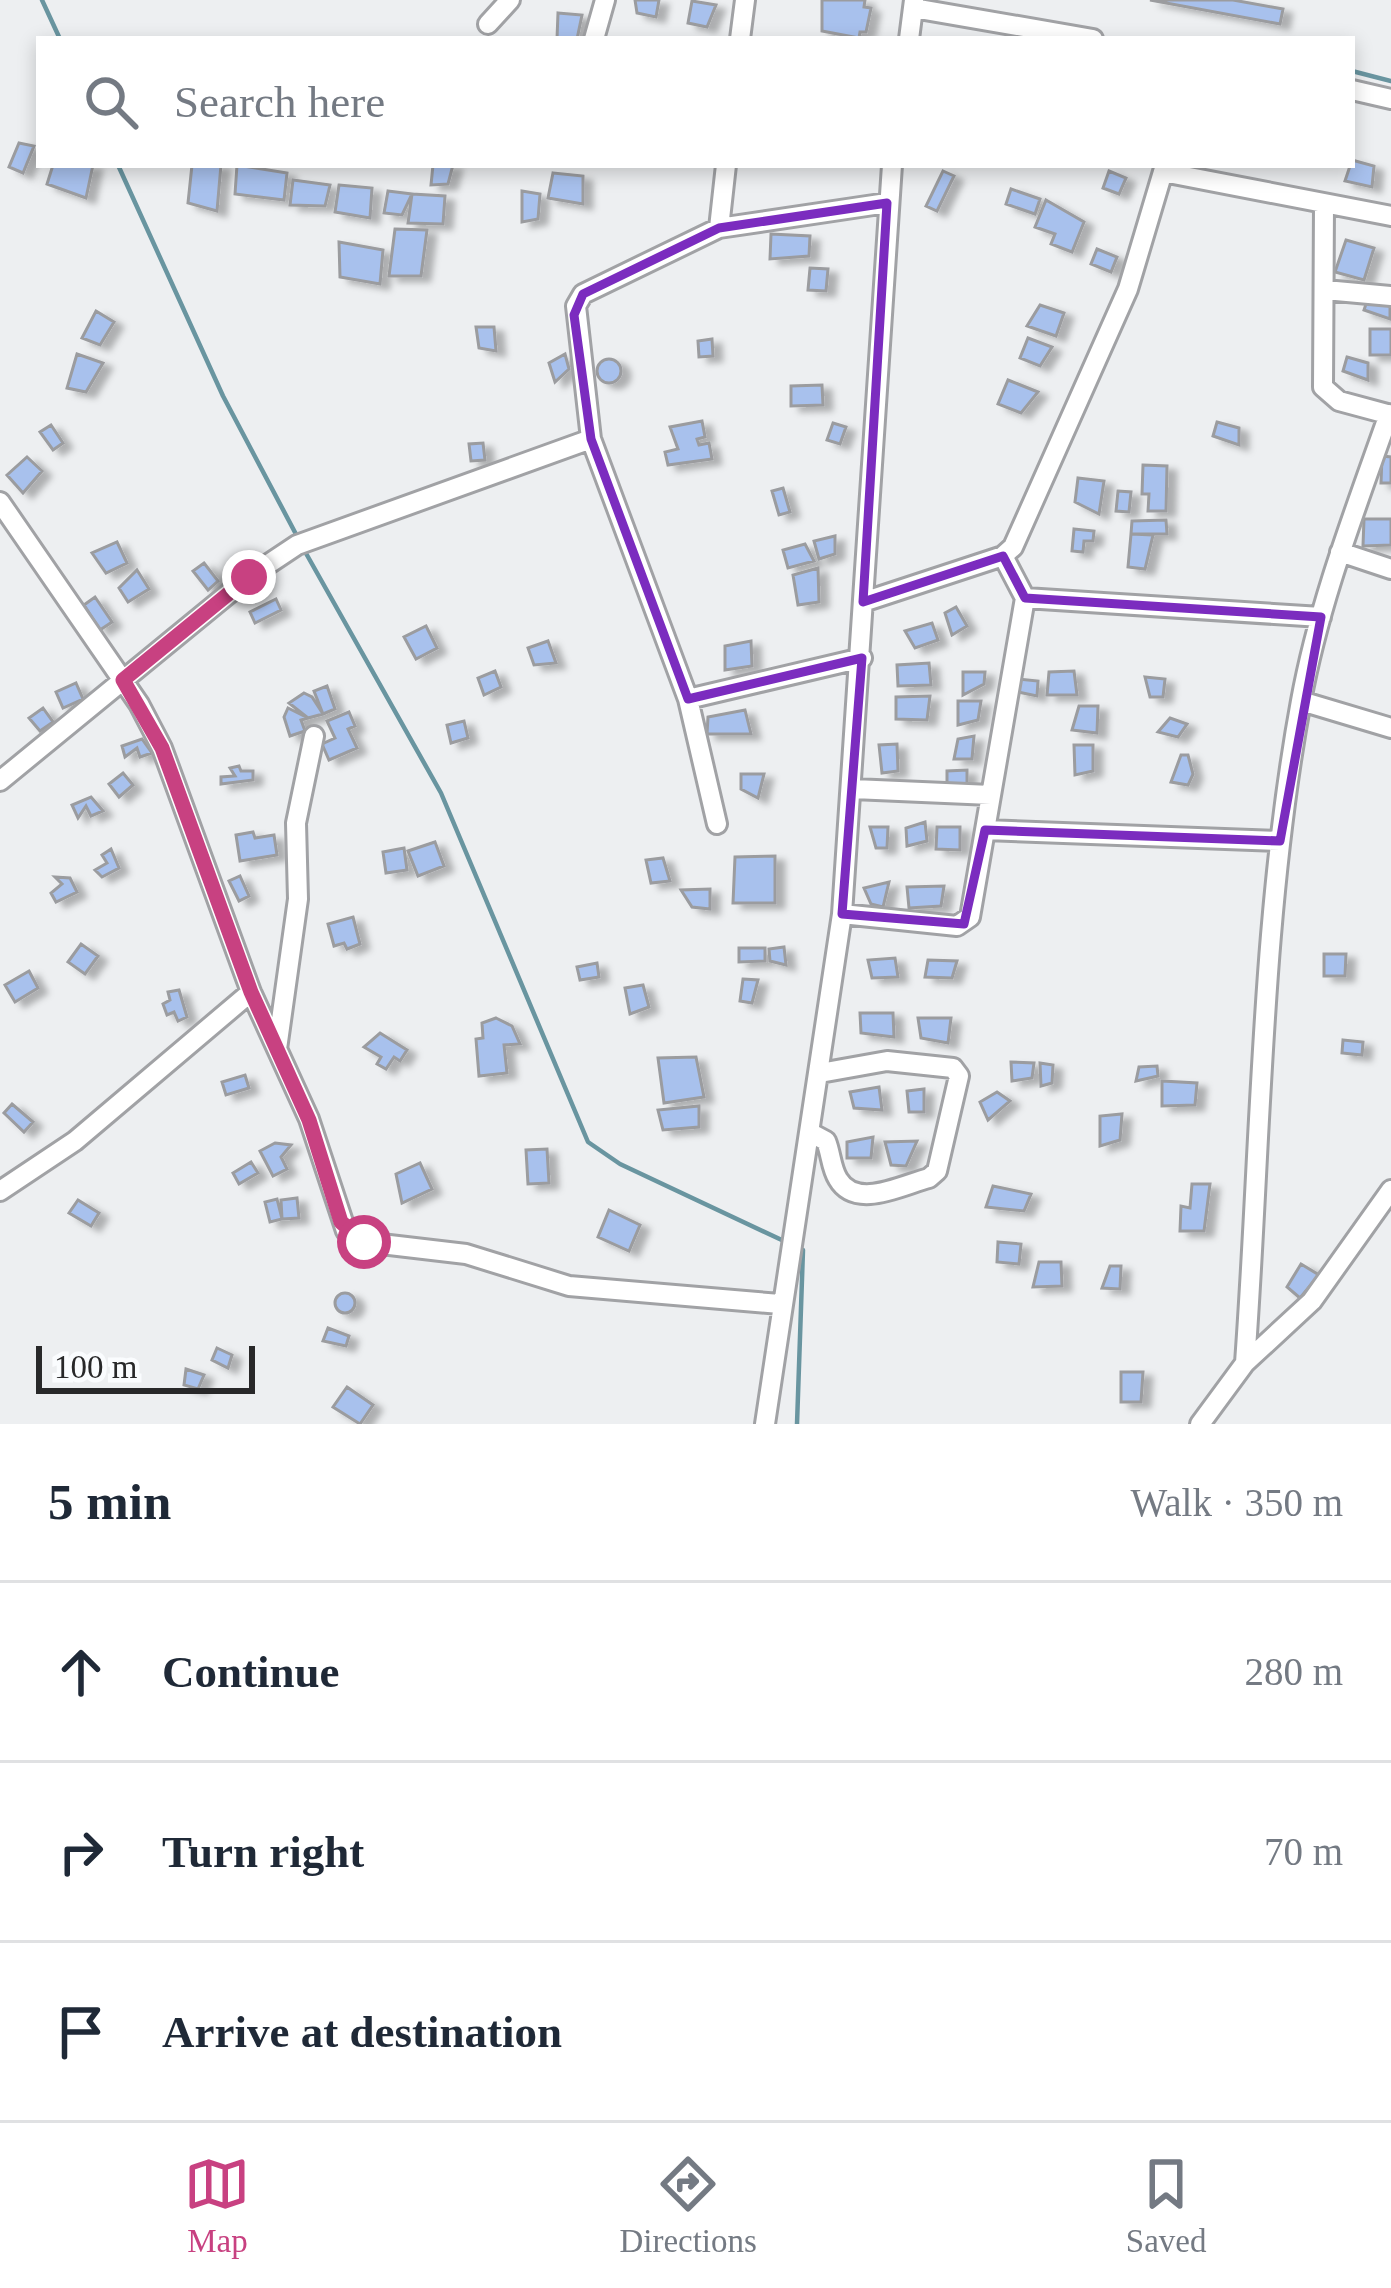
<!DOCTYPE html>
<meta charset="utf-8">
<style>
body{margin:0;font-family:Georgia,serif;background:#f2f2f3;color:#1f2937}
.scale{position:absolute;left:36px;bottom:30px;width:219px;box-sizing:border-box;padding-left:12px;border:6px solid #282829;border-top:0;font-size:33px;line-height:42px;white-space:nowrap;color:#282829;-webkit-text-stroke:9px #fafcfe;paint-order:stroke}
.stop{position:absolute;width:36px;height:36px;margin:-27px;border:9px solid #c84181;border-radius:50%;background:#fff}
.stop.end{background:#c84181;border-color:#fff;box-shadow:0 3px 12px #0008}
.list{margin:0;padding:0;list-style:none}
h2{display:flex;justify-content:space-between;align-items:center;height:156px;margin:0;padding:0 48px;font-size:51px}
h2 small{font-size:39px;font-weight:400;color:#747a83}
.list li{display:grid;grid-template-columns:78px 1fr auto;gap:36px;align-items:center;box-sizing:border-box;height:180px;padding:0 48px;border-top:3px solid #e0e1e3}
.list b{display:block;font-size:45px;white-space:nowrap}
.list em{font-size:39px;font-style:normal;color:#747a83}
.icon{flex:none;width:66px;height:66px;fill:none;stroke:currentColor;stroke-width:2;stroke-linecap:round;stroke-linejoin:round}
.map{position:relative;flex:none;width:1391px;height:1424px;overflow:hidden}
.search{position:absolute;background:#fff;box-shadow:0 6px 18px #0003;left:36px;right:36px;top:36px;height:132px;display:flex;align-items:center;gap:30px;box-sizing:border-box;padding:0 42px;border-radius:0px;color:#747a83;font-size:45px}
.sheet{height:696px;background:#fff}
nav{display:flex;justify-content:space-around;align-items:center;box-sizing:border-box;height:168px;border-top:3px solid #e0e1e3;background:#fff;font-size:33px;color:#747a83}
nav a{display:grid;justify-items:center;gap:6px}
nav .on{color:#c84181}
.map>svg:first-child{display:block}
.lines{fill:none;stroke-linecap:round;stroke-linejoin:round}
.stream{stroke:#6995a0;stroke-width:4.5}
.building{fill:#a8c1ed;stroke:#9b9c9f;stroke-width:3;filter:url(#shadow)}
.minor-casing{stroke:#a1a2a5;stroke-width:24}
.minor{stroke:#fff;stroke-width:18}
.route{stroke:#c84181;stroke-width:15}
.marked{fill:none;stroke:#7b2cbf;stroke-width:9;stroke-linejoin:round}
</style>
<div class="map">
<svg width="1391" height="1424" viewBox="0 0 1391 1424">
<defs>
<filter id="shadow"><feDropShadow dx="9" dy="5" stdDeviation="3" flood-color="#0004"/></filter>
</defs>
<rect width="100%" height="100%" fill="#edeff1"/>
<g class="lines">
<!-- stream -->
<path class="stream" d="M42,0L60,39
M1352,71L1391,81
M118,165L223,396L298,538
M303,548L441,793L588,1142L620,1164L786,1242
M797,1247L803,1250L797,1424"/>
</g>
<!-- building -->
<path class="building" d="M635,0H659L656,17L637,13Z
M822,0H865L864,7L871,8L866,32H860L859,38L822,31Z
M1150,0H1233L1283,9L1280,24Z
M692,1L716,5L707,27L688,23Z
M558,13L582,15L577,39H557Z
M19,143L34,146L23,173L9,167Z
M1352,160L1374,166L1372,187L1345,181Z
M53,165H93L86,198L47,184Z
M192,165H221L217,211L188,203Z
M237,165L287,173L284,200L235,194Z
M433,165H453L448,184L431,185Z
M943,171L954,176L937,211L926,206Z
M1109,171L1126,178L1119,194L1103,188Z
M553,173L583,176V204L548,198Z
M293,180L330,185L325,206L290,205Z
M339,185L372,188L370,218L335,212Z
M1011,189L1040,199L1035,214L1006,204Z
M388,191L412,194L402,215L384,213Z
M522,191L540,194L538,219L522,222Z
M412,194L445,196L443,224L408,223Z
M1046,200L1084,222L1072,252L1051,244L1055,234L1035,227Z
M395,229L427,230L421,276H389Z
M771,234L810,236L809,256L770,259Z
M1346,240L1374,248L1364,280L1335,272Z
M339,242L383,250L380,284L340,277Z
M1097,249L1117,257L1111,272L1091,264Z
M810,268L828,269L826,291L808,290Z
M1369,295L1390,301V319L1364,310Z
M1040,305L1064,313L1056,336L1027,326Z
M96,311L114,322L100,345L82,338Z
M476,327H494L496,351L479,348Z
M1370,329H1391V355H1370Z
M1028,338L1052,347L1040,366L1020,358Z
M712,339L713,356L699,357L698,341Z
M77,354L103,363L86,392L67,388Z
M565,354L569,369L555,382L549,363Z
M1347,357L1368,363V380L1343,371Z
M597 371a12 12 0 1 1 24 0a12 12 0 1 1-24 0Z
M1008,380L1038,392L1021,413L998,404Z
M822,385L823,405L791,406V386Z
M702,421L705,437L697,439L699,445L709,443L712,459L668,465L665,452L678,449L670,427Z
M1217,422L1239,428V445L1213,436Z
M833,423L846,427L840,444L827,440Z
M51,425L63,443L53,450L40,432Z
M483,443L485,460L471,461L469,444Z
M1382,456L1391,457V483H1381Z
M27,457L42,471L23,493L7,475Z
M1143,465L1167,466L1166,511H1148L1149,494H1142Z
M1078,478L1104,481L1099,514L1075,502Z
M783,488L790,512L779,515L772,491Z
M1118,491L1131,492L1129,512L1116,511Z
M1364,519H1391V545L1363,546Z
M1166,520L1167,534H1131L1132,521Z
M1074,529L1094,531L1093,541H1084L1083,552L1072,551Z
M1131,534L1153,535L1145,569L1128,567Z
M835,536V554L819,559L814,541Z
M117,542L127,563L106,573L92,553Z
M805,544L814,561L788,568L783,550Z
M204,563L218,581L208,590L193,571Z
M818,568L819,602L798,605L793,575Z
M137,570L149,589L128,602L119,588Z
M95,597L112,622L100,630L84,605Z
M276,599L281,610L255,623L250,612Z
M956,607L967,626L952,635L945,613Z
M932,623L938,640L915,648L905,631Z
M426,626L437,648L416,659L404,637Z
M548,641L556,663L534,665L528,648Z
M751,641L752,666L725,670V646Z
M929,663L931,685L898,686L897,665Z
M495,671L501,687L484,695L478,678Z
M1074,671L1077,695H1047L1049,672Z
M963,672H985L984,684L963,695Z
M1145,677L1165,679L1163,697H1150Z
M1018,679L1038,681L1037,696L1018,692Z
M76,683L83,699L63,708L56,692Z
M327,686L335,709L323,714L314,691Z
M304,693L312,697L323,714L308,718L289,703Z
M930,696L927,720L896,719V697Z
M958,701H981L978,720L958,725Z
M1079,706H1098L1097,733L1072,730Z
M43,708L53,722L40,731L29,718Z
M288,708L308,718L301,720L305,731L290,736L284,717Z
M745,710L751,734H707L708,717Z
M349,712L355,726L348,729L357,748L329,760L322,744L335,738L327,721Z
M1170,718L1187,724L1178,737L1158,732Z
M464,721L468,738L451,743L447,725Z
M974,736L972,759H954L958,739Z
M142,739L152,753L140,757L137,748L125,757L122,746Z
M897,744L898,771L882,773L879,745Z
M1074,745H1093V771L1075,775Z
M1181,755H1188L1193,774L1188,785L1171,782Z
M239,766L241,771H253V780L221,784V777L235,776L230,768Z
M967,770V785L947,788V771Z
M123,773L133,785L119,797L109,784Z
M741,774H764L758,798L741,789Z
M91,797L103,811L91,816L86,806L78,818L72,805Z
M925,822L927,841L907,846L906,828Z
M870,827H888L887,848H876Z
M937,827H960V850L936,849Z
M253,832L255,838L274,835L277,855L240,861L236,835Z
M435,842L444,866L418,876L408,851Z
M404,848L407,870L386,873L383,852Z
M111,849L119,868L102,877L95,870L107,863L102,855Z
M775,856V903H733L735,857Z
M663,858L670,881L651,883L646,860Z
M240,876L249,896L239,901L229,881Z
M55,877L70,878L77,892L56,902L51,893L62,884Z
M889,882L883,907L871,904L864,888Z
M944,886L941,906L909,908L907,887Z
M710,889V909L692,907L681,890Z
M353,917L360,944L347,949L344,943L334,946L328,924Z
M81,944L98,956L85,974L68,962Z
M784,947L786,965L770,961L769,949Z
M739,948H765V961L739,962Z
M1324,954H1346L1345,976H1324Z
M895,958L898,977L872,978L868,960Z
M928,960L957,961L952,978L925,977Z
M597,963L599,977L580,980L577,967Z
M29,971L38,988L15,1002L5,985Z
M743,979L758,980L752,1003L740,1001Z
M643,985L649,1007L630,1014L625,988Z
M179,990L187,1017L178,1021L174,1012L167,1015L163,1004L170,1000L168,992Z
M860,1013H893L894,1037L861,1033Z
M496,1018L512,1026L520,1044L504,1045L507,1073L479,1076L476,1039L483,1038L482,1023Z
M918,1018H951L948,1043L921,1038Z
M380,1033L407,1050L400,1061L394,1057L386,1069L377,1064L381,1057L364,1047Z
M1343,1040L1363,1042L1362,1055L1342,1053Z
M696,1057L704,1097L664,1103L658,1058Z
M1011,1062L1034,1063L1032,1078L1012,1081Z
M1040,1063L1053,1065L1052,1083L1041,1086Z
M1157,1066L1158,1076L1136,1081L1139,1067Z
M245,1075L249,1088L226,1095L222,1082Z
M1162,1081L1197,1083L1195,1105L1162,1106Z
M879,1087L882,1110L854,1108L850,1092Z
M924,1089V1112H909L907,1091Z
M997,1092L1010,1101L988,1120L980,1102Z
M12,1104L33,1122L24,1132L4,1113Z
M699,1106V1127L663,1130L658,1110Z
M1122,1114L1120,1140L1100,1146V1116Z
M873,1137L871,1158H847V1142Z
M917,1141L906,1166L891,1165L885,1142Z
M275,1143L291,1145L281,1157L287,1169L273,1176L260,1151Z
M547,1149L549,1183L528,1184L526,1150Z
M251,1162L258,1173L239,1184L233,1173Z
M420,1163L432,1189L402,1203L396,1174Z
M1192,1184H1210L1204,1231H1180L1181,1206L1190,1208Z
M993,1186L1031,1194L1024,1211L986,1207Z
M297,1198L299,1218L282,1219L281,1200Z
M277,1199L282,1219L270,1222L265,1202Z
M78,1200L99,1213L91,1226L69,1213Z
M609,1210L640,1225L629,1251L598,1237Z
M998,1242L1021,1244L1019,1264L997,1262Z
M1039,1262H1061L1062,1286L1033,1287Z
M1301,1264L1319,1275L1300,1298L1287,1287Z
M1110,1266H1121L1120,1289L1102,1288Z
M335 1303a10 10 0 1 1 20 0a10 10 0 1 1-20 0Z
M328,1328L349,1336L346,1346L323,1341Z
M217,1348L232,1355L228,1368L212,1360Z
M186,1369L204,1375L198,1389L184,1385Z
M1121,1372H1143L1141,1402H1121Z
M347,1387L373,1405L360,1424L333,1407Z"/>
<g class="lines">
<!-- minor casing -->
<g class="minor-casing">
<path id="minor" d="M913,8L1093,39
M488,24L510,0
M594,39L605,0
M740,39L745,0
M909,39L914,0
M1352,90L1391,99
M1163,172L1391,216
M1324,206L1323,387L1339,401L1391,415
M719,228L726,165
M1325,290L1391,296
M0,502L139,704L162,748L251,992L309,1119L346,1231L364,1242L466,1254L569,1286L780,1304
M1340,552L1391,569
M1025,598L1321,617
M863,602L1003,556L1013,547L1128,289L1165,165
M688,699L862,658
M1301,701L1391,728
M0,781L249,577L297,545L591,439
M853,789L991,795
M717,824L688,699L591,439L576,306L583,294L719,228L887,203
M985,830L1280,841
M842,914L957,926L970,917L1025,598L1003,556
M277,1049L298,899L296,823L314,736
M811,1133L826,1141C831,1153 831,1168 838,1179C856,1210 902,1185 929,1178L937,1171L959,1076L953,1068L887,1061L820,1073
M0,1191L75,1141L251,992
M1245,1363C1261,1144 1261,918 1301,701C1319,602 1356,508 1389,414
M765,1424L842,914L892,165
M1200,1424L1245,1363L1312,1301L1391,1190"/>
</g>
<!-- minor -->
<use href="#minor" class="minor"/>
</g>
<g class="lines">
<!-- route -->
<path class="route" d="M249,577L123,680L162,748L251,992L309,1120L341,1222L364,1242"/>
</g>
<!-- marked area -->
<path class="marked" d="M887,203L863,602L1003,556L1025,598L1321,617L1280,841L985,830L964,924L842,914L862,658L688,699L591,439L574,315L583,294L719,228Z"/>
</svg>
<div class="scale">100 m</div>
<div class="stop" style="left:364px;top:1242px"></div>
<div class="stop end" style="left:249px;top:577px"></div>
<div class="search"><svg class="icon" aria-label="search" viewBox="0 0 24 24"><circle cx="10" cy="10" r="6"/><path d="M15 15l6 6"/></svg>Search here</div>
</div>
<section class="sheet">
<h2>5 min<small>Walk · 350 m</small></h2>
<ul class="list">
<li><svg class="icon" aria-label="ahead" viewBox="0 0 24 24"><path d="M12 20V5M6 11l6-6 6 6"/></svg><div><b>Continue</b></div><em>280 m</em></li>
<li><svg class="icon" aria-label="right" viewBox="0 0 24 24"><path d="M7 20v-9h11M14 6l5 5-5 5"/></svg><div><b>Turn right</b></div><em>70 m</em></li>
<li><svg class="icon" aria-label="arrive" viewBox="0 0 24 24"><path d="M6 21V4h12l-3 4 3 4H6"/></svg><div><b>Arrive at destination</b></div></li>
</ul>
</section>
<nav>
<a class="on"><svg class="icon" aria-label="map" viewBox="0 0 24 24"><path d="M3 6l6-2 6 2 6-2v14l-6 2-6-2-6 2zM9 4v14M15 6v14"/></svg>Map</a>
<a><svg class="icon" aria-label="directions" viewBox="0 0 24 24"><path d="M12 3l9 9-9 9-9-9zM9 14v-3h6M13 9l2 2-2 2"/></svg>Directions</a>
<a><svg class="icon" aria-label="saved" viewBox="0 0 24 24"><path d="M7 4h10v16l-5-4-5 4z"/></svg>Saved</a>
</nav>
